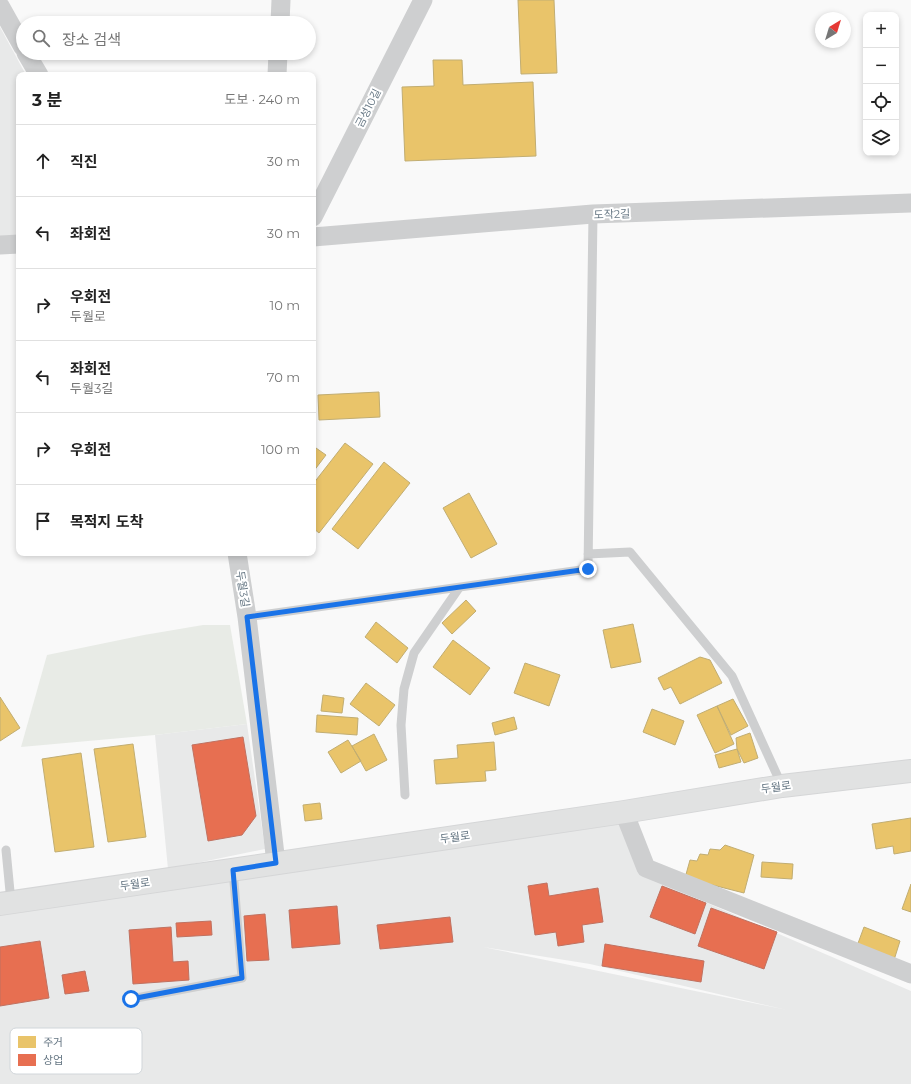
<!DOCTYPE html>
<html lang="ko">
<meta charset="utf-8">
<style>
body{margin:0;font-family:Montserrat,"Noto Sans KR",sans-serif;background:#f6f6f6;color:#222}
.controls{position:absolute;right:12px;top:12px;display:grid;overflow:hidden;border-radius:8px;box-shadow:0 2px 6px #0003}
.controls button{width:36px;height:36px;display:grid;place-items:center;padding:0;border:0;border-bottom:1px solid #e0e0e0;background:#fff;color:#222;font:20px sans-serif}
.compass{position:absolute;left:815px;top:12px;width:36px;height:36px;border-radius:50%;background:#fff;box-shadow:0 2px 6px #0003;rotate:38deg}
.stop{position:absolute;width:12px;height:12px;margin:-9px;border:3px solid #1a73e8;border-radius:50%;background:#fff}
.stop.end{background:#1a73e8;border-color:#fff;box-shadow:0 1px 4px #0008}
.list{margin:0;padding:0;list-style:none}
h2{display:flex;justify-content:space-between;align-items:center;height:52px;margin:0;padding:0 16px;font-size:17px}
h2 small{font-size:13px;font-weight:400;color:#767676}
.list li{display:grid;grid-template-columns:26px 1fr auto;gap:12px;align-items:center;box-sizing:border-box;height:72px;padding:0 16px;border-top:1px solid #e0e0e0}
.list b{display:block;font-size:15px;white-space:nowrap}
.list p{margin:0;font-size:13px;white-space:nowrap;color:#767676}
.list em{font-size:13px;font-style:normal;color:#767676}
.icon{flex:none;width:22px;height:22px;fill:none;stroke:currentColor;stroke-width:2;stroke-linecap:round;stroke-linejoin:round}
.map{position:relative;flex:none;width:911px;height:1084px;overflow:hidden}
.search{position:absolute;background:#fff;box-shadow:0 2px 6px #0003;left:16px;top:16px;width:300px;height:44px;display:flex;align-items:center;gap:10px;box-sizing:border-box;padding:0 14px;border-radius:22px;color:#767676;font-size:15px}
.panel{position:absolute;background:#fff;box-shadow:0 2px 6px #0003;left:16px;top:72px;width:300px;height:484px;border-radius:8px}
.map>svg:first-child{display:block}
.built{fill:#e8e9e9;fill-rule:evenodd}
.green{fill:#e8ebe6}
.homes{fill:#e9c46a;stroke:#c1ad72}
.shops{fill:#e76f51;stroke:#c07160}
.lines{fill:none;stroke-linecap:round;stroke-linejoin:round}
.secondary-casing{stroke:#d5d6d7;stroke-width:24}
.service{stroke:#cecfd0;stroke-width:9}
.minor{stroke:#cecfd0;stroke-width:19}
.secondary{stroke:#e1e2e2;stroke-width:22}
.route{stroke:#1a73e8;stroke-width:5}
.labels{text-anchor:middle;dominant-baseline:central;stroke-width:4;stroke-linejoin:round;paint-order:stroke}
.street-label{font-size:11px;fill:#657683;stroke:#fff}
.key{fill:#fff;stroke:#d1d6da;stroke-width:1}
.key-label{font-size:11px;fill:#657683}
</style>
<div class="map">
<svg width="911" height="1084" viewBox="0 0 911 1084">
<rect width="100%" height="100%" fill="#f9f9f9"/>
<!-- built -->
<path class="built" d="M0,27L26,75H19V235L0,236Z
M247,724L265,849L168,869L155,735Z
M619,819L640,874L911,991V1084H0V915ZM483,947L590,964L787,1010Z"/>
<!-- green -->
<path class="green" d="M203,625H230L247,724L155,735L21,747L47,655L144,635Z"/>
<!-- homes -->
<path class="homes" d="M518,0H554L557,73L521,74Z
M433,60H462L463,85L533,82L536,156L405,161L402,87L434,86Z
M379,392L380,417L319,420L318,395Z
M345,443L373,464L319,533L313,528V484Z
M316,448L326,455L313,472V452Z
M384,462L410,483L358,549L332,529Z
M469,493L497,544L471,558L443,508Z
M466,600L476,611L452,634L442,623Z
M376,622L408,648L397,663L365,637Z
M633,624L641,662L611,668L603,630Z
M453,640L490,668L470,695L433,667Z
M700,657L710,660L722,683L680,704L671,687L664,690L658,678Z
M525,663L560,675L549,706L514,693Z
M366,683L395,705L379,726L350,704Z
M323,695L344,698L342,713L321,711Z
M0,697L20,728L0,741Z
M733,699L748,726L731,735L717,706Z
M717,706L734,744L715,753L697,715Z
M652,709L684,721L675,745L643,732Z
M317,715L358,718L357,735L316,732Z
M514,717L517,729L495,735L492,723Z
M750,733L758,758L744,763L737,749L736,738Z
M374,734L387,760L366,771L352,746Z
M348,740L361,761L341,773L328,752Z
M494,742L496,770L485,771L486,781L436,784L434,760L458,758L457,745Z
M133,744L146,837L108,842L94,749Z
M737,749L741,762L719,768L715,755Z
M81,753L94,847L55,852L42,759Z
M320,803L322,819L305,821L303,805Z
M911,818V851L894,854L893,846L876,849L872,824Z
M725,845L754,855L744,893L685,878L690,860L697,861L700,854L708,855L710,849L720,850Z
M762,862L793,864L792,879L761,877Z
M911,884V912L902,909Z
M864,927L900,941L894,960L857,946Z"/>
<!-- shops -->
<path class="shops" d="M243,737L256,816L242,835L208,841L192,745Z
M547,883L549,896L598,888L603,922L582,925L584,942L558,946L556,932L535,935L528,886Z
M662,886L706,903L695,934L650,917Z
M337,906L340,944L292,948L289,910Z
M711,908L777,932L764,969L698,946Z
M265,914L269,960L247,961L244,916Z
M450,917L453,942L380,949L377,925Z
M211,921L212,935L177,937L176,923Z
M171,927L173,962L188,961L189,980L133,984L129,930Z
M40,941L49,998L0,1006V947Z
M605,944L704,961L701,982L602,966Z
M85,971L89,991L65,994L62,975Z"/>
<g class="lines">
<!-- secondary casing -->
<g class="secondary-casing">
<path id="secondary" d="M0,904L624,812L782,786L911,771"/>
</g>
<!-- service -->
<path class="service" d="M588,554L630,552L732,676L782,786
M247,617L588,569L593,214
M405,795L401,725L404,689L414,653L459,588
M6,850L11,902
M131,999L242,978L233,870"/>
<!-- minor -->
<path class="minor" d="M0,6L23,47
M280,23L281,0
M26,53L39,75
M277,75L278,53
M313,217L423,0
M313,237L593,214L911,203
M0,245L19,244
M237,553L247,617L276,863
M624,812L646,868L911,974"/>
<!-- secondary -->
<use href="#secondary" class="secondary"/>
</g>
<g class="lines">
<!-- route -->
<path class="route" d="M131,999L242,978L233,870L276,863L247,617L588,569"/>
</g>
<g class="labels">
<!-- street labels -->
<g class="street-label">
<text transform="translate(368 108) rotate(-63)">금성10길</text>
<text transform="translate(612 214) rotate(-2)">도작2길</text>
<text transform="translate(243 589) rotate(81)">두월3길</text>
<text transform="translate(776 787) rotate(-8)">두월로</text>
<text transform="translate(455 837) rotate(-8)">두월로</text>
<text transform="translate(135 884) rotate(-8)">두월로</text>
</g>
</g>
<!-- legend -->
<rect x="10" y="1028" width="132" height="46" rx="6" class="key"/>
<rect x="18" y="1036" width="18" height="12" fill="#e9c46a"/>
<rect x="18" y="1054" width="18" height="12" fill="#e76f51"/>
<g class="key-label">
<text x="43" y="1046">주거</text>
<text x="43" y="1064">상업</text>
</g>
</svg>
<div class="controls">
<button>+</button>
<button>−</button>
<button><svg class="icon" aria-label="locate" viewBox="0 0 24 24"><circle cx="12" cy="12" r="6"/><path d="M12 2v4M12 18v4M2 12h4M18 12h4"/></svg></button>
<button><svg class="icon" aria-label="layers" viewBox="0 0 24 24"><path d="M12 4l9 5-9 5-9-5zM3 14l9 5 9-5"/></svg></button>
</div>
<svg class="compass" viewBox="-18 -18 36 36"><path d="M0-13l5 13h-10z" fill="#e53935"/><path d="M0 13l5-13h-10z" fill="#767676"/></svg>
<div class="stop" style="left:131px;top:999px"></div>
<div class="stop end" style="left:588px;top:569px"></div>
<div class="search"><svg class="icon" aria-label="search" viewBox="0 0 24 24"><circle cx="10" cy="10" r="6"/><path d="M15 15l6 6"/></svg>장소 검색</div>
<section class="panel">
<h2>3 분<small>도보 · 240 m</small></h2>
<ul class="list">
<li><svg class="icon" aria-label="ahead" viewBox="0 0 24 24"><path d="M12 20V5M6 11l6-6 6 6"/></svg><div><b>직진</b></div><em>30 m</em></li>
<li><svg class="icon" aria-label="left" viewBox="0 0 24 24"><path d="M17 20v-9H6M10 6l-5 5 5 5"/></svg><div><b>좌회전</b></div><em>30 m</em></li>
<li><svg class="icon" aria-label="right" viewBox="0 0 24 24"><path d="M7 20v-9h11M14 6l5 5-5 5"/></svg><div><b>우회전</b><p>두월로</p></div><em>10 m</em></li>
<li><svg class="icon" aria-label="left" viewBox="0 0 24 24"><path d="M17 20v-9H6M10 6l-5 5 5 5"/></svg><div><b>좌회전</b><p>두월3길</p></div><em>70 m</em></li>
<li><svg class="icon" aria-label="right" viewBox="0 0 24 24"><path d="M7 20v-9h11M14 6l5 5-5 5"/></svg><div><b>우회전</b></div><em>100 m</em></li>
<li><svg class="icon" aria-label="arrive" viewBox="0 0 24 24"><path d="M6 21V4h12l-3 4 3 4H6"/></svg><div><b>목적지 도착</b></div></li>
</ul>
</section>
</div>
